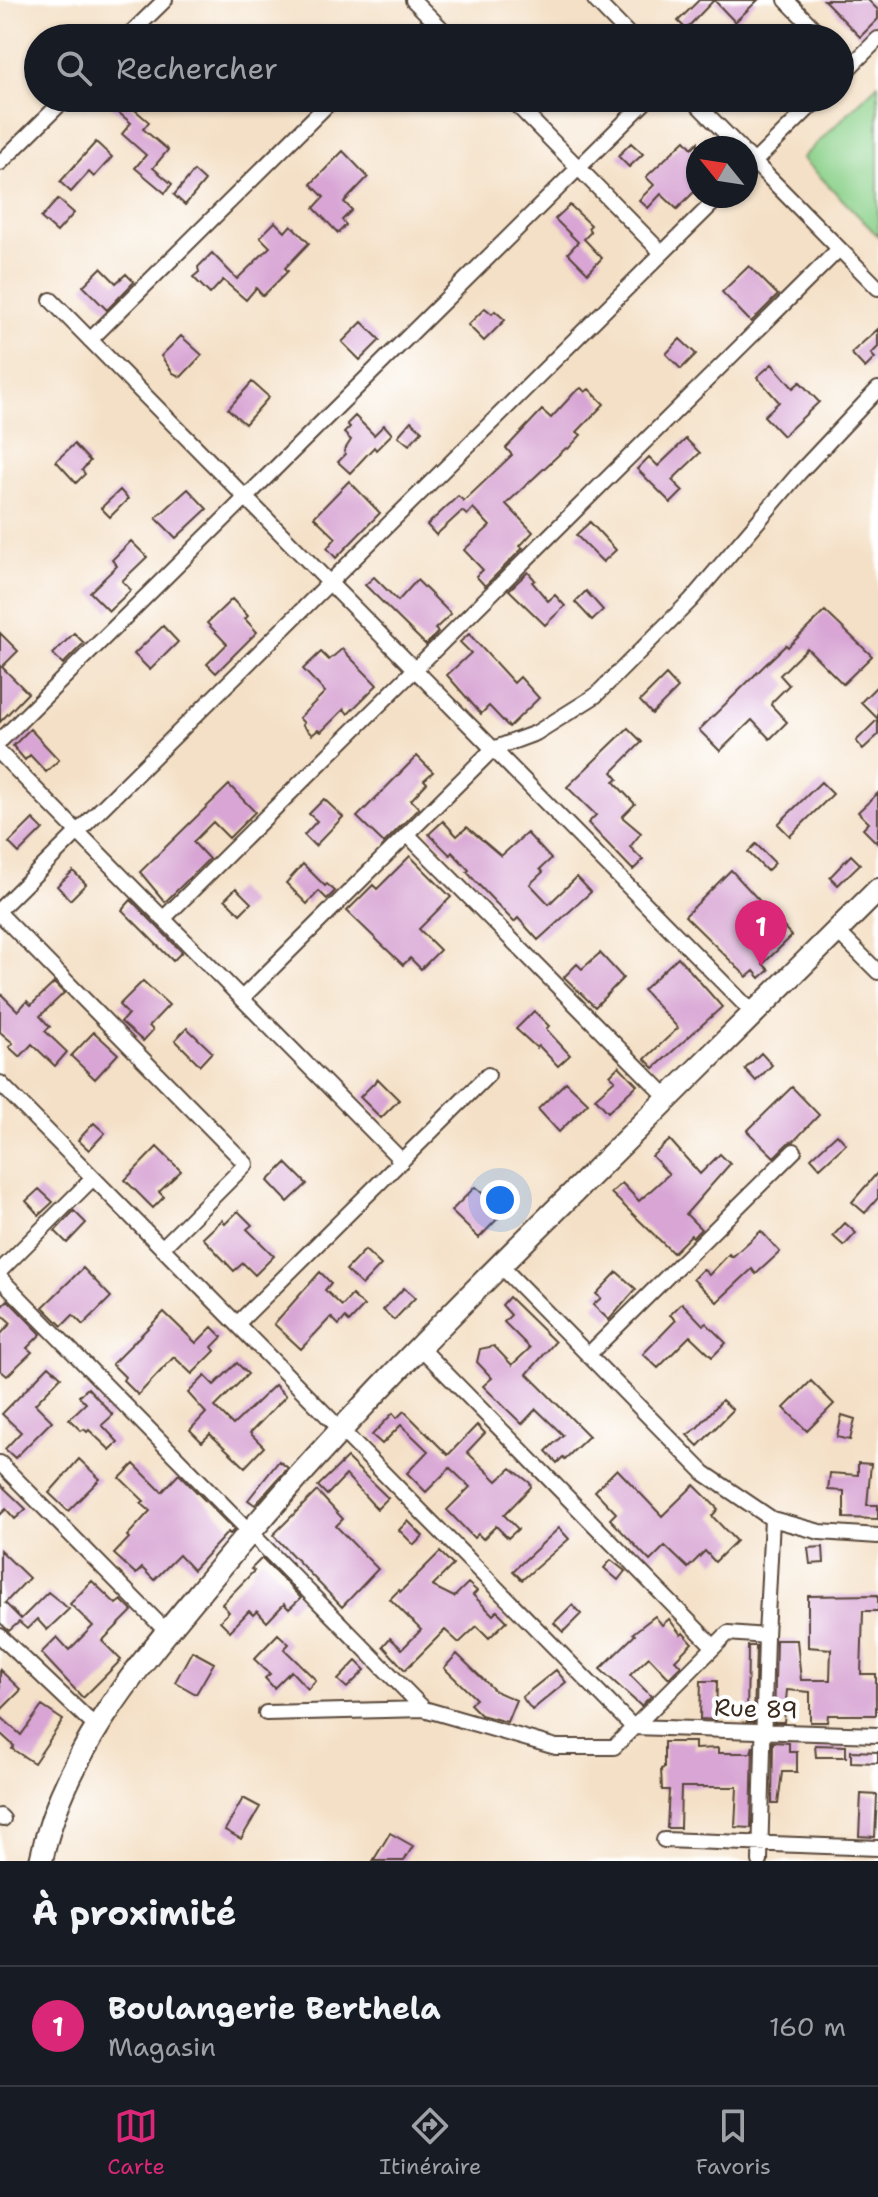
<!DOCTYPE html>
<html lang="fr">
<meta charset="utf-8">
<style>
body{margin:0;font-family:"Shantell Sans",sans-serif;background:#242831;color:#f1f3f6}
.compass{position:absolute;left:686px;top:136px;width:72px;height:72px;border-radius:50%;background:#171b24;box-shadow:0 2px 6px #0004;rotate:300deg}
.you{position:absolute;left:500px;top:1200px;width:28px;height:28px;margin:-20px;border:6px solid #fff;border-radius:50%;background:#1a73e8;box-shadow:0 0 0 12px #1a73e833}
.badge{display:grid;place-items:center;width:52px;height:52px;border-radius:50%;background:#db2777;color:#fff;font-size:26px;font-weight:700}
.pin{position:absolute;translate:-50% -66px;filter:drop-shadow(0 2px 4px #0008)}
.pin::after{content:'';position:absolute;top:42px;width:28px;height:24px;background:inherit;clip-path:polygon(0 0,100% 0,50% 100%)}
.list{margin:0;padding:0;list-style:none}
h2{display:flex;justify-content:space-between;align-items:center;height:104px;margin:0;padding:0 32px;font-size:34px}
h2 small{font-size:26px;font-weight:400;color:#9ea1a6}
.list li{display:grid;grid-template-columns:52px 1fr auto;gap:24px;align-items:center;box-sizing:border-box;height:120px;padding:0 32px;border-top:2px solid #363941}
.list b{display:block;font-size:30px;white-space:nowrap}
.list p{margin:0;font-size:26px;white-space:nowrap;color:#9ea1a6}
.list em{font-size:26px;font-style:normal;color:#9ea1a6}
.icon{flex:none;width:44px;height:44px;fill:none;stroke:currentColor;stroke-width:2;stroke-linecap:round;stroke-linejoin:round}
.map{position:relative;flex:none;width:878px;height:1861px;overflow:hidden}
.search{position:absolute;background:#171b24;box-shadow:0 2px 6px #0004;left:24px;right:24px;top:24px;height:88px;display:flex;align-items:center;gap:20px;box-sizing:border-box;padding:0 28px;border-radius:44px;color:#9ea1a6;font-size:30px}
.sheet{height:224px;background:#171b24}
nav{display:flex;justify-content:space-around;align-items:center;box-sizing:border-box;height:112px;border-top:2px solid #363941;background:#171b24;font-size:22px;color:#9ea1a6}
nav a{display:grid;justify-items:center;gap:4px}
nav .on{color:#db2777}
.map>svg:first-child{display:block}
.green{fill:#8cd18b;stroke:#647e54;stroke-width:2}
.building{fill:#d8a5d4}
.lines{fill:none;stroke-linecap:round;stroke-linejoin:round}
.minor-casing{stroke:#574537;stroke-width:18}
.secondary-casing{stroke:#574537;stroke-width:26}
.minor{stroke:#fff;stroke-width:14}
.secondary{stroke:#fff;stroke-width:22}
.labels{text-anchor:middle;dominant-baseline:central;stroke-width:8;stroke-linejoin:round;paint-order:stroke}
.street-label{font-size:24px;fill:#3b2a1e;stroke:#fff}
</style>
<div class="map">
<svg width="878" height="1861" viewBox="0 0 878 1861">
<rect width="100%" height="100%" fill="#fff"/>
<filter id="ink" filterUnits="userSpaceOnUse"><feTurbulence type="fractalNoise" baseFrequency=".0125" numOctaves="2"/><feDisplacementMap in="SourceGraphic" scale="16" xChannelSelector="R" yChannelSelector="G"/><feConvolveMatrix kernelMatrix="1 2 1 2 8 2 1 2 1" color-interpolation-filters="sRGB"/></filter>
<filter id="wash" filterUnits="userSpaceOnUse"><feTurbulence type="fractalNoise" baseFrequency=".006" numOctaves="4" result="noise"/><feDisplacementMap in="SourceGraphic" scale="32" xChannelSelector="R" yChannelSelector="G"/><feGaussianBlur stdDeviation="1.8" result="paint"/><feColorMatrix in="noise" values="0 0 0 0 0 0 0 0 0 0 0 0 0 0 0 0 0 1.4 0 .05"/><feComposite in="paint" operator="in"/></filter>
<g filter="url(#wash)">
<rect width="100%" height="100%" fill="#f4e0c6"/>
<!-- green -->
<path class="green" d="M878,84V236L802,158Z"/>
<g id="blocks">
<!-- building -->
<path class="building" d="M699,0H758L735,22L714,0L686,29L678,21Z
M824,0H868L878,10V19L860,37Z
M101,98H121L149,122L143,129L168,150L153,168L172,184L165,193L135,168L146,155L122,134L131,123Z
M685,140L692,148L698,142V188L677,209L661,194L648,208L639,200L654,185L646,177Z
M96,142L112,157L94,177L89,172L71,192L60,182Z
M631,143L643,154L629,167L618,156Z
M343,151L368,177L344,202L352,210L342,220L346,225L338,233L314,208L324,197L311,184Z
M194,171L205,181L185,205L174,195Z
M58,199L74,213L57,232L41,218Z
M570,205L591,225L588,228L591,232L584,239L602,258L588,273L568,253L578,242L555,219Z
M275,222L285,232L291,225L309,243L285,268L288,271L263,296L256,288L246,300L223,280L210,294L193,277L199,272L198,267L212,253L237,279L270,247L260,237Z
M749,266L778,295L751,322L722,292Z
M101,268L116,283L126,274L134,282L107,310L83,286Z
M485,308L492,314L495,311L505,320L484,341L468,325Z
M362,322L380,340L360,360L342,342Z
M878,329V347L871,354L875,358L865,368L851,353Z
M181,336L202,355L181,377L173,373L161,356Z
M680,339L696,354L681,369L666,354Z
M772,364L793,388L800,382L819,402L783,436L764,416L779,402L757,377Z
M252,382L269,397L245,424L228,409Z
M581,388L585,392L589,389L604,404L577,432L581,435L568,449L566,448L506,504L533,532L520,546L523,548L485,586L476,576L483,570L464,550L490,526L473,508L467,515L462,511L436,535L427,525L458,496L464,501L512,455L506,448L542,410L551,418L574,393Z
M355,416L374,435L384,425L392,434L376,450L374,447L350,473L338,462L345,455L344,451L351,440L344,433L350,427L347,424Z
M411,421L422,431L409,445L398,436Z
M686,439L700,453L672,480L683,491L671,503L637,469L649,457L658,466Z
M74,444L90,461L82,470L85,474L76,483L56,461Z
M349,481L380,513L336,558L327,548L336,538L314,517Z
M188,489L207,509L176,538L156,518Z
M120,490L128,499L110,517L101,508Z
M590,522L616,550L603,562L576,535Z
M131,541L147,557L122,581L131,590L109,611L90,592L117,566L112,560Z
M528,572L535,580L532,582L548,601L555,595L565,606L545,625L509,590Z
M374,577L398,601L417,580L451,614L435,629L438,632L426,645L365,585Z
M586,591L603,610L592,620L575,602Z
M232,599L248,616L245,619L257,632L216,673L207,664L227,644L207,623Z
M825,611L872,656L843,684L807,648L780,675L789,685L772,702L771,705L787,722L770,739L752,720L720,751L699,730L765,665L786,645L788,647Z
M163,626L178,642L150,670L134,654Z
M0,633L18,651L2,667L28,693L0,722Z
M74,633L84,643L63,664L53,654Z
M469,634L514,683L520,677L539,698L509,727L489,706L481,714L447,675L471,653L460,642Z
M342,649L377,685L348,714L344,709L321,732L318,730L312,735L302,725L304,723L299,718L325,692L303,669L321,652L329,660Z
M666,675L678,688L652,714L640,701Z
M878,685V719L861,702Z
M878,719V735L863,749L856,741Z
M628,728L642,742L612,772L618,779L614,782L635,804L622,817L641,833L630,847L643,860L633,870L588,823L596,815L567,787Z
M30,729L59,760L46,772L30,755L25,760L13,746Z
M417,756L433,772L424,780L427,783L411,800L419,808L384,843L357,817Z
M821,782L833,794L790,836L778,824Z
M229,785L255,812L229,838L213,822L193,842L209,859L165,902L140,872Z
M878,793V844L863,829L869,823L858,812Z
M324,799L343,817L315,846L304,835L317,821L309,814Z
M33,819L43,829L19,853L9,843Z
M443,821L457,836L467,827L501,856L527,833L551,859L540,869L543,872L530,884L549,904L577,877L591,892L538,940L518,918L514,922L475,881L467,872L469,870L452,852L450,855L429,834Z
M756,844L775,863L767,871L748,852Z
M851,855L860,864L838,885L830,877Z
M410,856L451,897L419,929L440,950L421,969L410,958L403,965L347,911L373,885L377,889Z
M303,864L325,886L327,884L335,891L327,899L319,891L307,904L286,883Z
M731,870L792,936L763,964L769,970L760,978L754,971L747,977L685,916Z
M73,871L86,884L70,900L57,886Z
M236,888L251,903L240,914L225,899Z
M131,900L182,952L173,961L122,910Z
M600,953L623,978L595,1007L564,977L577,964L582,969Z
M678,957L722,1007L654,1068L645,1059L678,1028L643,990Z
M143,981L169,1005L149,1026L153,1030L143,1041L121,1022L128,1014L119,1005Z
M54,983L64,993L40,1016L50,1027L45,1031L67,1052L55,1066L32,1044L20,1057L9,1047L13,1043L0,1032V993L18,1011L27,1001L31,1005Z
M534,1011L549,1026L546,1029L570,1055L558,1066L539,1046L537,1048L516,1029Z
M187,1028L212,1052L200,1065L175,1040Z
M94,1032L118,1054L95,1079L71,1056Z
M761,1053L772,1065L756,1081L745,1069Z
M619,1066L637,1085L608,1112L595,1098L615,1080L610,1075Z
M378,1079L399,1100L381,1118L360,1097Z
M566,1082L588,1103L559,1132L538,1109Z
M792,1087L819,1115L794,1141L788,1143L774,1157L747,1131Z
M94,1123L105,1133L89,1150L78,1140Z
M837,1134L846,1144L820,1168L811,1158Z
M670,1140L700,1174L720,1154L730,1164L686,1214L701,1229L693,1237L691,1235L673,1253L611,1193L622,1183L639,1201L669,1174L652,1156Z
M157,1147L181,1171L159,1192L164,1197L153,1208L125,1180Z
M286,1163L307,1184L288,1202L268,1181Z
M878,1172V1198L865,1213L852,1202Z
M475,1187L504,1212L479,1238L451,1211Z
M39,1189L53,1202L39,1215L26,1201Z
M74,1211L86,1223L67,1243L55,1231Z
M238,1211L252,1225L247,1229L274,1256L255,1275L243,1263L234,1271L203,1238L222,1220L225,1224Z
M845,1223L856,1233L844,1246L833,1236Z
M761,1231L780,1252L756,1274L752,1269L717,1302L693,1279L703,1269L709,1275L729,1254L732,1257Z
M365,1250L381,1265L362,1285L346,1270Z
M83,1268L111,1297L83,1325L73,1315L62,1326L43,1307Z
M320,1272L331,1283L325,1290L342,1306L352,1295L364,1306L349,1322L345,1318L339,1325L331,1317L301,1349L274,1324Z
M617,1272L636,1289L609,1320L593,1305L601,1298L596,1294Z
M404,1288L415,1298L394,1320L383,1310Z
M509,1297L555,1342L527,1374L589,1436L565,1459L563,1457L557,1463L546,1451L563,1435L536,1409L522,1424L483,1386L492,1378L477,1362L480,1349L494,1346L512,1365L530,1348L504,1322L511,1315L502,1305Z
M8,1300L41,1334L27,1348L32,1352L7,1376L0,1370V1335L11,1323L0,1313V1308Z
M682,1303L703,1325L706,1323L726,1343L712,1357L690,1336L658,1368L643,1354L676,1320L670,1315Z
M164,1312L196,1343L212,1327L222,1337L212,1347L215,1351L192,1374L174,1357L138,1395L123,1380L125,1377L112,1364Z
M237,1363L248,1374L215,1407L233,1425L275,1385L286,1396L250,1433L264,1447L245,1467L210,1434L202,1442L190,1430L206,1413L188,1393L205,1376L214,1385Z
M49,1366L61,1377L35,1404L52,1421L15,1458L5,1449L21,1432L2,1414Z
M811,1381L834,1404L807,1431L784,1408Z
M88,1388L113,1415L102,1425L118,1442L110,1450L89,1430L87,1432L84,1429L81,1431L69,1419L86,1403L79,1396Z
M722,1400L733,1410L698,1446L687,1435L697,1428Z
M404,1411L448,1455L477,1425L485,1433L467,1452L497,1481L511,1468L530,1483L531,1487L504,1515L518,1529L508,1538L496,1526L483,1539L478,1534L474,1538L447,1510L470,1487L450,1468L426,1492L407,1473L428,1451L401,1425L382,1444L372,1435L393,1413L397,1418Z
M842,1415L855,1419L850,1440L837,1437Z
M347,1458L388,1498L377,1509L346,1475L327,1495L318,1486Z
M79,1459L100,1479L68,1511L49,1493Z
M279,1461L288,1468L255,1505L248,1500Z
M858,1463L871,1464L867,1505H878V1519L844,1518V1491L828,1490L830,1473L858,1475Z
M134,1464L162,1492L179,1474L234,1530L230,1534L228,1532L193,1570L179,1555L154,1580L142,1568L136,1574L114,1554L129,1538L127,1536L150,1511L141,1503L144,1501L120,1478Z
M617,1469L662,1516L694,1485L718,1509L712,1516L736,1541L715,1562L705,1551L688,1568L665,1546L650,1561L610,1519L616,1513L595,1491Z
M0,1484L26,1509L15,1519L6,1509L0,1515Z
M317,1491L343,1519L336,1526L378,1569L342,1607L273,1535Z
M408,1521L423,1536L414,1545L399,1530Z
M559,1528L569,1539L522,1580L513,1571Z
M823,1547L824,1563L810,1564L808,1548Z
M0,1550L29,1578L5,1603L21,1619L48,1592L69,1609L47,1630L37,1619L27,1629L19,1622L9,1631L0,1623Z
M440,1552L453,1565L432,1586L454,1597L468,1583L477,1591L473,1595L493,1615L497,1611L507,1621L489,1638L477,1626L459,1643L445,1630L405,1670L383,1646L390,1638L402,1649L421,1630L390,1599L399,1590L400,1592Z
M262,1558L301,1598L289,1609L284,1604L267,1622L257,1611L253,1615L249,1611L230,1631L220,1621L229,1612L222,1604L254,1571L251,1569Z
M611,1560L625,1571L618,1580L604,1568Z
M92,1581L116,1604L121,1600L132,1611L102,1641L121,1660L83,1698L41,1653L57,1637L69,1650L93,1626L70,1604Z
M878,1595V1611H863L862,1643L861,1674H876V1715H828L827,1722H810V1692L787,1690L784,1722H774L776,1640H797L801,1680H830L831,1649L808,1647V1596Z
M572,1605L581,1614L563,1632L554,1623Z
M655,1616L662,1625L669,1619L681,1635L683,1633L692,1643L675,1660L681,1666L669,1678L649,1657L630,1675L651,1696L641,1706L600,1669L635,1635L633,1633Z
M278,1634L289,1644L284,1649L316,1680L308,1689L291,1671L274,1688L265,1678L270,1674L254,1659Z
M748,1646H756L754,1721H747Z
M192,1651L214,1663L196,1694L175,1682Z
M457,1654L495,1691L516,1700L507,1722L481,1715L470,1704L476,1699L444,1668Z
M356,1661L365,1670L347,1688L338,1680Z
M0,1670L21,1690L0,1711Z
M556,1670L566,1682L532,1710L522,1697Z
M701,1681H717L716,1720L700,1719Z
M42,1706L63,1720L34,1763L12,1749L14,1746L0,1733V1716L21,1735Z
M664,1742H695V1749L718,1748V1753H751L753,1746L751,1828L735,1827L737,1787H681L680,1828H667L669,1790H662L661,1769L664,1768Z
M773,1742L789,1743V1752H797V1772H782L778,1804H772Z
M815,1745L846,1746V1757H816Z
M851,1751L878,1752V1763L851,1762Z
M861,1794L877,1795L875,1837L859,1836Z
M243,1798L260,1807L241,1839L225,1830Z
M390,1833L413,1846L404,1861H373Z"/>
</g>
</g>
<g filter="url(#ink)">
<use href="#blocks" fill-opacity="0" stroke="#574537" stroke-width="2"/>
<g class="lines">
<!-- minor casing -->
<g class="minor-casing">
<path id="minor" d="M413,0L451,38
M595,0L632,38
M786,0L823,38
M126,38L165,0
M840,77L878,39
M510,98L662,253
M691,98L740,148
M746,154L878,288
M0,163L66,98
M746,170L819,98
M51,300L753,1013
M90,340L334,98
M0,741L649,98
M0,753L402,1161
M407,834L668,1098
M0,909L720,196
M0,914L246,1164L162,1248
M163,919L839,249
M837,931L878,972
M242,998L493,749L536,733L595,696L691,600L799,473L878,389
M0,1083L633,1727
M500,1265L704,1473L772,1519L820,1532L878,1536
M0,1271L93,1178
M0,1278L424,1709
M237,1324L488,1075
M420,1347L714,1647
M588,1355L794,1151
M0,1463L167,1632
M0,1636L96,1727
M266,1713L424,1709L556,1747H614L728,1633L766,1636
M633,1727L878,1735
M0,1816L3,1819
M664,1840L878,1848
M760,1861L766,1636L772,1519"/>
</g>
<!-- secondary casing -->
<g class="secondary-casing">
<path id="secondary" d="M41,1861C64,1749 143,1661 214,1575C325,1440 449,1315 574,1192C675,1091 777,990 878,890"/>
</g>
<!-- minor -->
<use href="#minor" class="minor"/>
<!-- secondary -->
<use href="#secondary" class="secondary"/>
</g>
</g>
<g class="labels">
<!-- street labels -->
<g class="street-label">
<text transform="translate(756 1709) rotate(2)">Rue 89</text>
</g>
</g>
</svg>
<svg class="compass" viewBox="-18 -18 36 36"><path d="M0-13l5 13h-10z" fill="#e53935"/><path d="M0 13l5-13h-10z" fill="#9ea1a6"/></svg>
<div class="you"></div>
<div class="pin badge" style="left:761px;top:966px">1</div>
<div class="search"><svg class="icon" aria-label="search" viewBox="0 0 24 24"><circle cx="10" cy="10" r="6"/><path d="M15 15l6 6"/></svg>Rechercher</div>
</div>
<section class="sheet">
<h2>À proximité<small></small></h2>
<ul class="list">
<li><span class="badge">1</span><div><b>Boulangerie Berthela</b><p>Magasin</p></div><em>160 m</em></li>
</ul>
</section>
<nav>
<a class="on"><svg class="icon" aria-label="map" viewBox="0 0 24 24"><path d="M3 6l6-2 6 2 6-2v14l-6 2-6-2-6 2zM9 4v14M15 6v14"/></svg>Carte</a>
<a><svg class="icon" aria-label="directions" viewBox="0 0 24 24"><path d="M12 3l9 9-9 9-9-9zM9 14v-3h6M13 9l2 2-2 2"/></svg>Itinéraire</a>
<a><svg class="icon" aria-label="saved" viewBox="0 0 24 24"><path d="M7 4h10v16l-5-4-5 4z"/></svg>Favoris</a>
</nav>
